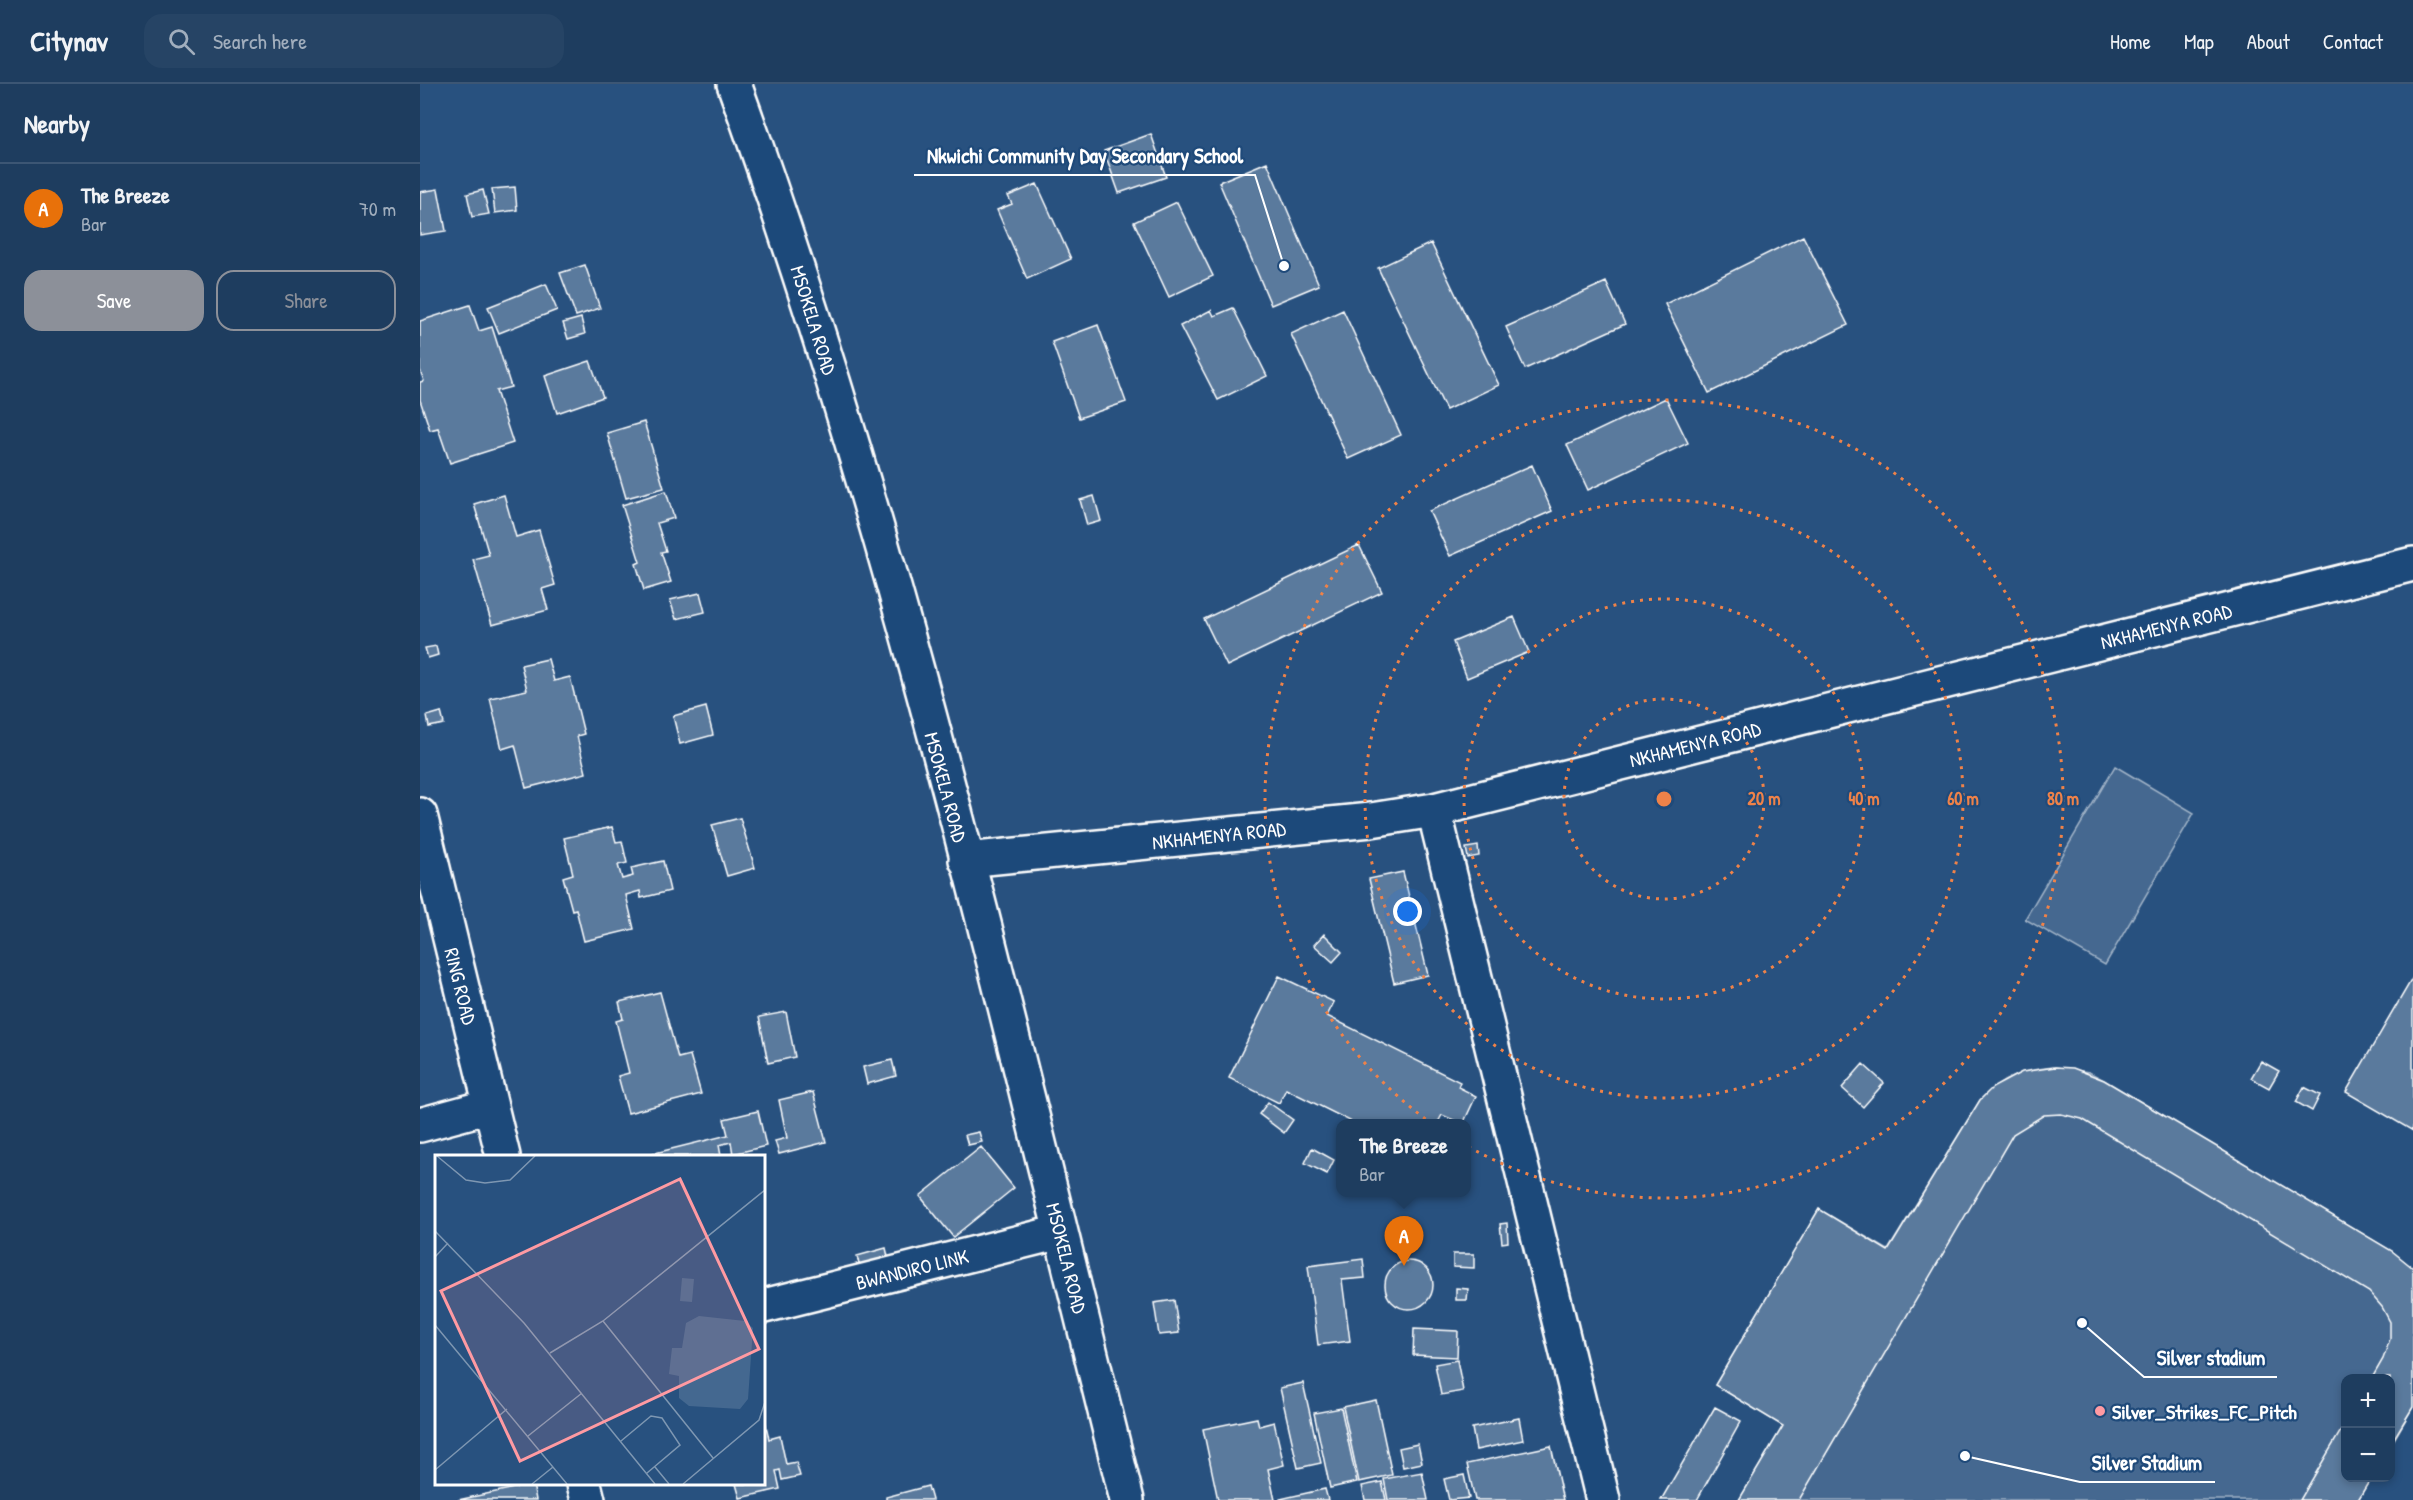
<!DOCTYPE html>
<meta charset="utf-8">
<style>
body{margin:0;font-family:"Patrick Hand",sans-serif;background:#264465;color:#f1f3f6}
.controls{position:absolute;right:18px;bottom:18px;display:grid;overflow:hidden;border-radius:12px;box-shadow:0 3px 9px #0003}
.controls button{width:54px;height:54px;display:grid;place-items:center;padding:0;border:0;border-bottom:2px solid #3c5674;background:#1e3d5f;color:#f1f3f6;font:30px sans-serif}
.you{position:absolute;left:988px;top:828px;width:21px;height:21px;margin:-15px;border:4px solid #fff;border-radius:50%;background:#1a73e8;box-shadow:0 0 0 9px #1a73e833}
.badge{display:grid;place-items:center;width:39px;height:39px;border-radius:50%;background:#8c9099;color:#fff;font-size:20px;font-weight:700}
.pin{position:absolute;translate:-50% -50px;filter:drop-shadow(0 2px 3px #0008)}
.pin::after{content:'';position:absolute;top:32px;width:21px;height:18px;background:inherit;clip-path:polygon(0 0,100% 0,50% 100%)}
.popup{position:absolute;left:916px;top:1035px;width:135px;height:78px;box-sizing:border-box;display:grid;place-content:center;border-radius:12px;background:#1e3d5f;filter:drop-shadow(0 2px 4px #0005);font-size:20px;white-space:nowrap;color:#a1aebd}
.popup b{font-size:22px;color:#f1f3f6}
.popup::after{content:'';position:absolute;left:50%;top:100%;margin-left:-12px;border:12px solid transparent;border-top-color:#1e3d5f}
.list{margin:0;padding:0;list-style:none}
h2{display:flex;justify-content:space-between;align-items:center;height:78px;margin:0;padding:0 24px;font-size:26px}
h2 small{font-size:20px;font-weight:400;color:#a1aebd}
.list li{display:grid;grid-template-columns:39px 1fr auto;gap:18px;align-items:center;box-sizing:border-box;height:90px;padding:0 24px;border-top:2px solid #3c5674}
.list b{display:block;font-size:22px;white-space:nowrap}
.list p{margin:0;font-size:20px;white-space:nowrap;color:#a1aebd}
.list em{font-size:20px;font-style:normal;color:#a1aebd}
.actions{display:flex;gap:12px;padding:18px 24px}
.actions a{flex:1;padding:14px 0;border:2px solid #8c9099;border-radius:18px;text-align:center;font-size:21px;color:#8c9099}
.actions .main{background:#8c9099;color:#fff}
.icon{flex:none;width:33px;height:33px;fill:none;stroke:currentColor;stroke-width:2;stroke-linecap:round;stroke-linejoin:round}
.map{position:relative;flex:none;width:1993px;height:1416px;overflow:hidden}
header{display:flex;align-items:center;gap:36px;box-sizing:border-box;height:84px;padding:0 30px;background:#1e3d5f;border-bottom:2px solid #3c5674}
header strong{font-size:28px}
nav{display:flex;gap:33px;margin-inline-start:auto;font-size:21px}
.search{width:420px;height:54px;background:#264465;display:flex;align-items:center;gap:15px;box-sizing:border-box;padding:0 21px;border-radius:18px;color:#a1aebd;font-size:22px}
main{display:flex}
aside{flex:1;background:#1e3d5f}
.map>svg:first-child{display:block}
.green{fill:#446890;stroke:#a2b4c8;stroke-width:1.5}
.building{fill:#5a7a9d;stroke:#fff;stroke-width:1.5}
.lines{fill:none;stroke-linecap:round;stroke-linejoin:round}
.minor-casing{stroke:#fff;stroke-width:38}
.minor{stroke:#1f4a7a;stroke-width:33}
.ring{fill:none;stroke:#ee8249;stroke-width:3;stroke-dasharray:3 6}
.poi-dot{fill:#ff9aa2;stroke:#1f4a7a;stroke-width:2}
.labels{text-anchor:middle;dominant-baseline:central;stroke-width:4.5;stroke-linejoin:round;paint-order:stroke}
.street-label{font-size:20px;fill:#fff;stroke:#1f4a7a}
.poi-label{font-size:20px;font-weight:bold;fill:#fff;stroke:#1f4a7a;text-anchor:start}
.inset-road{fill:none;stroke:#7e97b2;stroke-width:1.5}
.view{fill:#ff9aa2;fill-opacity:0.15;stroke:#ff9aa2;stroke-width:3}
.inset-edge{fill:none;stroke:#fff;stroke-width:3}
.centre{fill:#ee8249;stroke:#1f4a7a;stroke-width:3}
.ring-label{font-size:18px;text-anchor:middle;font-weight:bold;fill:#ee8249;stroke:#1f4a7a;stroke-width:4.5;stroke-linejoin:round;paint-order:stroke}
.leader{fill:none;stroke:#fff;stroke-width:2}
.callout-dot{fill:#fff;stroke:#1f4a7a;stroke-width:2}
.callout-label{font-size:21px;text-anchor:middle;font-weight:bold;fill:#fff;stroke:#1f4a7a;stroke-width:4.5;stroke-linejoin:round;paint-order:stroke}
</style>
<header>
<strong>Citynav</strong>
<div class="search"><svg class="icon" aria-label="search" viewBox="0 0 24 24"><circle cx="10" cy="10" r="6"/><path d="M15 15l6 6"/></svg>Search here</div>
<nav><a>Home</a><a>Map</a><a>About</a><a>Contact</a></nav>
</header>
<main>
<aside>
<h2>Nearby<small></small></h2>
<ul class="list">
<li><span class="badge" style="background:#e8710a">A</span><div><b>The Breeze</b><p>Bar</p></div><em>70 m</em></li>
</ul>
<div class="actions"><a class="main">Save</a><a>Share</a></div>
</aside>
<div class="map">
<svg width="1993" height="1416" viewBox="0 0 1993 1416">
<rect width="100%" height="100%" fill="#28517f"/>
<filter id="ink" filterUnits="userSpaceOnUse"><feTurbulence type="fractalNoise" baseFrequency=".0167" numOctaves="2"/><feDisplacementMap in="SourceGraphic" scale="12" xChannelSelector="R" yChannelSelector="G"/><feConvolveMatrix kernelMatrix="1 2 1 2 8 2 1 2 1" color-interpolation-filters="sRGB"/></filter>
<g filter="url(#ink)">
<!-- green -->
<path class="green" d="M1695,682L1774,729L1685,881L1605,835Z
M1635,983L1669,988L1684,996L1972,1167L1993,1184V1323L1971,1361L1970,1294H1926V1394H1951L1938,1416H1319L1363,1342L1295,1301L1399,1125L1468,1166L1560,1016C1582,994 1604,985 1635,983Z"/>
<!-- building -->
<path class="building" d="M731,50L746,93L699,109L684,67Z
M847,78L899,201L851,221L799,98Z
M617,100L651,175L607,195L577,126L592,120L588,112Z
M95,103L97,126L75,129L72,105Z
M18,105L26,147L0,151V108Z
M63,106L69,130L52,133L47,110Z
M757,118L793,192L749,213L714,138Z
M1383,152L1428,241L1289,309L1245,220Z
M1011,159L1079,301L1026,326L958,184Z
M165,181L180,224L156,232L140,189Z
M1186,198L1205,240L1105,285L1086,243Z
M126,200L137,226L79,249L68,223Z
M50,221L59,247L72,243L91,303L76,307L93,359L30,379L18,344L10,346L0,316V298L4,297L0,286V237Z
M813,224L847,292L798,316L760,242L791,226L794,232Z
M923,226L981,351L928,375L871,250Z
M161,234L165,250L148,255L143,239Z
M678,241L706,318L659,334L632,258Z
M170,277L183,313L137,329L125,292Z
M1246,314L1268,359L1168,406L1147,361Z
M224,338L244,404L206,414L187,349Z
M1112,381L1132,427L1030,472L1009,427Z
M246,407L254,434L237,439L246,467L241,468L251,498L224,506L216,480L220,478L202,421Z
M84,411L96,453L119,446L135,501L122,505L128,526L72,541L53,475L69,471L54,420Z
M674,412L681,437L667,441L660,416Z
M939,461L962,508L807,582L784,535Z
M280,509L285,528L256,535L250,516Z
M1094,533L1109,568L1047,594L1033,558Z
M16,562L18,571L8,574L5,564Z
M128,575L134,597L150,593L164,650L157,652L166,689L106,704L95,661L82,665L70,614L107,606L101,581Z
M286,623L293,651L260,660L253,632Z
M21,628L24,640L9,643L7,632Z
M320,734L335,784L307,792L292,741Z
M192,743L196,758L202,757L207,779L198,781L202,795L213,792L211,784L243,777L250,807L221,814L220,807L206,811L214,845L164,857L156,825L152,826L143,793L153,790L144,754Z
M1058,762L1059,772L1048,774L1046,764Z
M983,788L1008,891L974,899L949,795Z
M904,850L922,868L913,878L894,861Z
M859,892L914,918L907,932L1040,998L1038,1003L1056,1012L1043,1040L1022,1031L1017,1040H936L866,1005L859,1019L809,994Z
M1993,893V1047L1926,1008Z
M240,908L258,974L270,971L281,1010L208,1029L198,992L209,989L196,937L203,935L199,918Z
M366,928L375,973L348,979L339,933Z
M472,976L476,992L447,1000L443,983Z
M1841,977L1859,987L1849,1004L1831,994Z
M1443,980L1464,999L1443,1023L1422,1004Z
M1635,983L1653,984L1684,996L1972,1167L1993,1184V1323L1970,1361V1294H1952L1963,1275L1970,1255V1238L1962,1223L1949,1208L1662,1035L1641,1030L1624,1031L1593,1050L1379,1416H1319L1363,1342L1295,1301L1399,1125L1468,1167L1560,1016L1572,1004L1602,988Z
M1884,1003L1900,1011L1892,1027L1876,1018Z
M393,1008L406,1058L359,1070L355,1057L367,1054L359,1016Z
M848,1018L873,1036L864,1049L839,1030Z
M338,1027L346,1062L313,1070L311,1058L299,1061L301,1072H223L308,1051L304,1035Z
M559,1048L562,1058L548,1061L545,1051Z
M561,1063L594,1104L533,1153L500,1112Z
M892,1064L914,1076L907,1090L885,1079Z
M1087,1139L1088,1158L1082,1159L1080,1140Z
M466,1164L469,1177L440,1184L437,1172Z
M1033,1170H1054V1184L1033,1183Z
M943,1175L945,1194L922,1196L930,1257L898,1261L888,1182Z
M965 1201a24 24 0 1 1 48 0a24 24 0 1 1-48 0Z
M1036,1204L1048,1205L1047,1216H1036Z
M754,1216L759,1249L739,1251L734,1219Z
M994,1245L1038,1247L1037,1273L993,1271Z
M1037,1276L1043,1307L1021,1311L1015,1280Z
M883,1299L901,1379L878,1384L860,1304Z
M956,1316L972,1391L939,1398L923,1323Z
M1295,1323L1321,1337L1277,1416H1241Z
M921,1324L937,1398L910,1404L894,1329Z
M837,1334L839,1342L854,1338L864,1381L848,1385L855,1416H798L783,1345Z
M1099,1334L1103,1356L1056,1366L1052,1344Z
M345,1337L349,1355L360,1352L366,1380L376,1378L380,1392L362,1396L360,1386L356,1387L360,1405L320,1414L316,1400H344Z
M1926,1338V1394H1951L1938,1416H1880Z
M998,1360L1002,1379L983,1383L979,1364Z
M1131,1362L1143,1416H1055L1047,1380Z
M1002,1388L1008,1416H968L964,1395Z
M1044,1391L1049,1414L1029,1416L1024,1395Z
M962,1398L966,1416H945L942,1402Z
M113,1400L116,1416H38Z
M508,1402L512,1416H466V1413Z
M905,1405L908,1416H860V1415Z"/>
<g class="lines">
<!-- minor casing -->
<g class="minor-casing">
<path id="minor" d="M314,0C480,459 589,943 707,1416
M1014,726L1183,1416
M0,731L83,1072
M546,776L951,736L1014,726L1993,480
M0,1041L70,1022
M344,1222L640,1148
M164,1400L168,1416"/>
</g>
<!-- minor -->
<use href="#minor" class="minor"/>
</g>
</g>
<!-- distance rings -->
<g class="ring">
<circle cx="1244" cy="715" r="100"/>
<circle cx="1244" cy="715" r="200"/>
<circle cx="1244" cy="715" r="299"/>
<circle cx="1244" cy="715" r="399"/>
</g>
<!-- markers -->
<circle class="poi-dot" cx="1680" cy="1327" r="6"/>
<g class="labels">
<!-- street labels -->
<g class="street-label">
<text transform="translate(394 236) rotate(73)">MSOKELA ROAD</text>
<text transform="translate(1746 542) rotate(-14)">NKHAMENYA ROAD</text>
<text transform="translate(1275 660) rotate(-14)">NKHAMENYA ROAD</text>
<text transform="translate(526 703) rotate(75)">MSOKELA ROAD</text>
<text transform="translate(799 751) rotate(-6)">NKHAMENYA ROAD</text>
<text transform="translate(41 902) rotate(76)">RING ROAD</text>
<text transform="translate(647 1174) rotate(76)">MSOKELA ROAD</text>
<text transform="translate(492 1185) rotate(-14)">BWANDIRO LINK</text>
</g>
<!-- poi labels -->
<g class="poi-label">
<text x="1692" y="1327">Silver_Strikes_FC_Pitch</text>
</g>
</g>
<!-- overview -->
<g transform="translate(15 1071)">
<rect width="330" height="330" fill="#28517f"/>
<path d="M247,123L259,124L257,147L245,146ZM264,161L310,166L318,173L313,244L305,254L254,251L244,243V221L234,219L237,193H247L251,168Z" fill="#446890"/>
<path class="inset-road" d="M2,1L31,25L50,28L75,25L100,1M0,76L89,168L220,329M0,102L13,88M168,166L278,303M0,170L132,329M115,198L168,166L330,35M93,281L147,238M186,286L216,261L227,263L245,290L212,318M220,312L234,329M0,315L72,254M97,329L118,312M248,329L324,265L330,247"/>
<path class="view" d="M245,24L324,194L85,306L6,136Z"/>
<rect width="330" height="330" class="inset-edge"/>
</g>
<circle cx="1244" cy="715" r="9" class="centre"/>
<g class="ring-label">
<text x="1344" y="721">20 m</text>
<text x="1444" y="721">40 m</text>
<text x="1543" y="721">60 m</text>
<text x="1643" y="721">80 m</text>
</g>
<!-- callouts -->
<path class="leader" d="M864 182L835 91H494M1662 1239L1724 1293H1857M1545 1372L1660 1398H1795"/>
<g class="callout-dot">
<circle cx="864" cy="182" r="6"/>
<circle cx="1662" cy="1239" r="6"/>
<circle cx="1545" cy="1372" r="6"/>
</g>
<g class="callout-label">
<text x="665" y="79">Nkwichi Community Day Secondary School</text>
<text x="1791" y="1281">Silver stadium</text>
<text x="1727" y="1386">Silver Stadium</text>
</g>
</svg>
<div class="controls">
<button>+</button>
<button>−</button>
</div>
<div class="you"></div>
<div class="pin badge" style="left:984px;top:1182px;background:#e8710a">A</div>
<div class="popup"><b>The Breeze</b>Bar</div>
</div>
</main>
